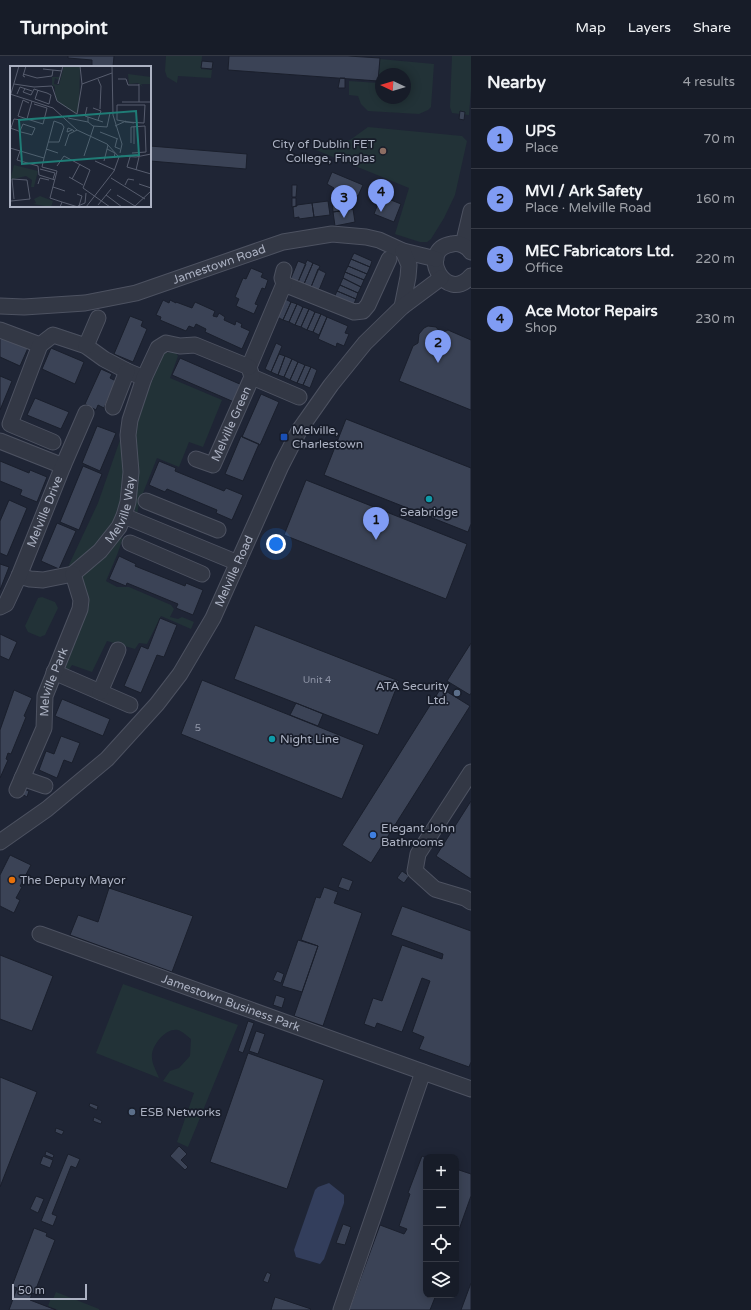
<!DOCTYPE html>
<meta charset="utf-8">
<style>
body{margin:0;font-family:"Varela Round",sans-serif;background:#202530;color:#f1f3f6}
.controls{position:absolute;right:12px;bottom:12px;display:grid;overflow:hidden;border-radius:8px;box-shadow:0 2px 10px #0003}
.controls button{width:36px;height:36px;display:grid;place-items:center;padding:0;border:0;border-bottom:1px solid #363a45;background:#171c28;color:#f1f3f6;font:20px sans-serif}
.compass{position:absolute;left:375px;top:12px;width:36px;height:36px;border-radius:50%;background:#171c28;box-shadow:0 2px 10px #0003;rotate:274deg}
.scale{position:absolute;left:12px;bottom:10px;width:75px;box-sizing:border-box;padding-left:4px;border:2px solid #acb2c3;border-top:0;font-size:11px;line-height:14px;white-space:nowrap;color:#acb2c3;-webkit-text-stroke:3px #181d2a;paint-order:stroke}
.you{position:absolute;left:276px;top:488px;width:14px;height:14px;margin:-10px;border:3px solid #fff;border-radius:50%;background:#1a73e8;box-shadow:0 0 0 6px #1a73e833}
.badge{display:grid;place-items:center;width:26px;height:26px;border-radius:50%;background:#809cf4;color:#111;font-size:13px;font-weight:700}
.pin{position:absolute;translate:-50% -33px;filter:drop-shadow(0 1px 2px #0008)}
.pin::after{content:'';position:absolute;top:21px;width:14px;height:12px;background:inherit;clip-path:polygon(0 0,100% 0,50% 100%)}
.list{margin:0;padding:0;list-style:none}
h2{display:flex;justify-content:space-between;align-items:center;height:52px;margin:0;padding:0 16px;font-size:17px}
h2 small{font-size:13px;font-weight:400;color:#9ea1a8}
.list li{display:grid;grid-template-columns:26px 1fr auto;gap:12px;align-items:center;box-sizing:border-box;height:60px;padding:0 16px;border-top:1px solid #363a45}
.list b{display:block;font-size:15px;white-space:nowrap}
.list p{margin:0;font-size:13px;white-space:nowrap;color:#9ea1a8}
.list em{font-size:13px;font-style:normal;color:#9ea1a8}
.icon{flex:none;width:22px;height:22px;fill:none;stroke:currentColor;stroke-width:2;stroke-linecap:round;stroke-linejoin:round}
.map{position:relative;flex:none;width:471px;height:1254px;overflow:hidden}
header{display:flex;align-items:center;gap:24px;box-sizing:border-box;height:56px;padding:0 20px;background:#171c28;border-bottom:1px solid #363a45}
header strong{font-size:19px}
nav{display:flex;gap:22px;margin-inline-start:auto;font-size:14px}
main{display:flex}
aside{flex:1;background:#171c28}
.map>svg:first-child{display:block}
.green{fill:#223237;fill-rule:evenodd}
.water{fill:#333e5c}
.building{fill:#3b4356;stroke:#1a1f2c}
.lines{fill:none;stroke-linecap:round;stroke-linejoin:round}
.minor-casing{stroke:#4d5261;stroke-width:17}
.minor{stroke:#333845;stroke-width:15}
.education-dot{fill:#8d6e63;stroke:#181d2a;stroke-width:1.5}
.transit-dot{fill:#1a4fb4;stroke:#181d2a;stroke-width:1.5}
.culture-dot{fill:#0f9aa8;stroke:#181d2a;stroke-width:1.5}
.service-dot{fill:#5c6f8a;stroke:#181d2a;stroke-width:1.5}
.shop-dot{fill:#3f7fe0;stroke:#181d2a;stroke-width:1.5}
.food-dot{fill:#e8710a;stroke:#181d2a;stroke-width:1.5}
.labels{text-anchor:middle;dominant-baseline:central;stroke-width:3.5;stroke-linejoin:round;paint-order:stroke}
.number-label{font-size:10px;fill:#9096a8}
.poi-label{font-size:12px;fill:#acb2c3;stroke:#181d2a;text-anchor:start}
.street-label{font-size:12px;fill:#acb2c3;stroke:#181d2a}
.inset-road{fill:none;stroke:#575d6e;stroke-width:1}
.view{fill:#1f7c76;fill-opacity:0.15;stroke:#1f7c76;stroke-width:2}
.inset-edge{fill:none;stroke:#acb2c3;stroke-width:2}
</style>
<header>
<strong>Turnpoint</strong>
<nav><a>Map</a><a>Layers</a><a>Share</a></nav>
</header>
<main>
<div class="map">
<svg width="471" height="1254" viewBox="0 0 471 1254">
<rect width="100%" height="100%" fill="#1f2535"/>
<!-- green -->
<path class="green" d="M166,0H202L201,13L212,14L211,22L178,20L177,27L167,21L165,15Z
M452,0H471V33L469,59L452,57L450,51Z
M380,3L434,8L431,51L428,54L419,58L368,55L361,48L358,40L349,39V25L378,27ZM381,18H405V42H381Z
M368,71L462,80L467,85L455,139L444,162L431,183L427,186H420L395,178L409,132L316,94L318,90L319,85L333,89V85L350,84Z
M172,296L176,297L178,300L170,322L222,344L203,391L189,386L179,411L157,402L139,447L137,459L134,452L136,364L159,302L165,297Z
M126,382L127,413L120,455L98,491L77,509L67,513L98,447L120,384Z
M120,481L123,482L117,499L106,525L117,531H129L171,549L174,553L170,561L178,563L182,561L194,566L191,573L161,560L147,588L139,587L135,593L107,585L92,616L72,609L66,618L63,616L80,523L88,514L98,508Z
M42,541L55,546L58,552L45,579L40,581L28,576L25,570L38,542Z
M123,928L238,969L188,1091L177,1086L194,1037L163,1025L170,1015L179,1012L190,1000L191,983C187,980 182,975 178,974C166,972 154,987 152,998C151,1007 156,1014 159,1022L96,997Z
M56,1236L99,1253V1254H58L48,1250L51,1242L53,1243Z"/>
<!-- water -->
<path class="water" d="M329,1127L344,1139V1147L324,1203L320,1208L296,1201L294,1194L315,1134L318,1131Z"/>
<!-- building -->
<path class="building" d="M68,0H114L113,11H92V4L68,2Z
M229,0H348L380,2L378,25L228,14Z
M202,5L213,6L212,13L201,12Z
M340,22H345V32H338Z
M460,55L465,56L464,64L459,63Z
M150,90L247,98L246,113L150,105Z
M332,116L363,129L358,140L349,136L346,141L347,154L333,156L332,139L334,132L327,128Z
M292,129H297L296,141H292Z
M381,140L401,148L394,166L374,158Z
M292,142H296V150L292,151Z
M328,145L330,159L314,161L312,147Z
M312,147L314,161L299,163V161L294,162L293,151L297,150V149Z
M353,153L355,166L335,170L333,156Z
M354,197L372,205L370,211L351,203Z
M351,203L370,211L367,218L348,210Z
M307,204L313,207L304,228L298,226Z
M298,205L306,208L298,226L291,222Z
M313,207L320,210L311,231L304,228Z
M348,210L367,218L364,224L345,216Z
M251,212L263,217L261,221L268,224L265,233L262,232L255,248L258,249L254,258L236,250L239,243L235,241L243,222L246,223Z
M318,213L326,217L319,234L311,231Z
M345,216L364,224L361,231L343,222Z
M343,222L361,231L358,237L340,229Z
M340,229L358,237L356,243L337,235Z
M337,235L356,243L353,250L334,242Z
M285,243L291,246L283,264L277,261Z
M163,244L169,247L170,244L176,247V246L192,252L195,246L215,255L213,260L217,261L219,257L225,261L224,264L235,269L236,265L242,268L241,271L250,275L242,293L205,276L206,273L196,268L194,272L189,270L186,275L160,264L161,261L156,259Z
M291,246L297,248L289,266L283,264Z
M297,248L303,251L295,269L289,266Z
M303,251L309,253L301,271L295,269Z
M309,253L315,256L307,274L301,271Z
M315,256L321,258L313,276L307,274Z
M321,258L327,261L319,279L313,276Z
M130,260L143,265L141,270L147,273L133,306L114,298Z
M327,261L348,270L345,277L349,278L344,290L337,287L336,291L318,283Z
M428,270L436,271L441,277L448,274L471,284V354L399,325L413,290L418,287L419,278L424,272Z
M0,280L28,292L20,310L0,301Z
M276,287L282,290L271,316L265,313Z
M51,292L84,306L75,328L42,313Z
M279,298L285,300L278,319L271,316Z
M285,300L292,303L284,321L278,319Z
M180,302L242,329L234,346L172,319Z
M292,303L298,306L290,324L284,321Z
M298,306L305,309L297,327L290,324Z
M305,309L311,311L303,329L297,327Z
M311,311L317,314L310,332L303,329Z
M101,313L112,318L110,322L116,325L104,352L98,349L96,354L85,348Z
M0,320L12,325L0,354Z
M261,338L279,346L260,389L242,381Z
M35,342L69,356L61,373L27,359Z
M346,363L471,412V468L468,476L324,419Z
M97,370L116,377L100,415L82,407Z
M241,380L259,388L243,425L225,418Z
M0,405L29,417L30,414L47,421L37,446L20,439L22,434L0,425Z
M159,405L176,412L175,415L224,435L226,432L243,439L232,464L216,457L217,454L167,433L165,436L149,429Z
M83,410L102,418L79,474L60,466Z
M306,424L467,488L446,543L284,479Z
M9,444L27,452L7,500L0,497V465Z
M57,467L76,475L59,513L41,505Z
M119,500L136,508L135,510L185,530L186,527L203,534L193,559L176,552L178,548L127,527L126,530L109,523Z
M0,508L9,511L0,534Z
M160,562L177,569L164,601L157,599L141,637L124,630L141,590L148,593Z
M255,569L399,625L378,679L234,623Z
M0,578L17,586L9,604L0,600Z
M471,587V637L470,639L447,625Z
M202,624L364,689L342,743L181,678Z
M441,632L470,650L371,807L342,789Z
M14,634L32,642L24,660L26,661L11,698L8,697L6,703L8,704L0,722V674Z
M62,643L110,663L103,680L55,660Z
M296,647L323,658L318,670L290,659Z
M61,680L80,687L72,707L64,704L57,722L39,714L46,695L54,698Z
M24,733L29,735L27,741L22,738Z
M471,745V823L436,800Z
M10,799L31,809L20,830L22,831L16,842L20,844L14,857L0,850V819Z
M402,815L409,820L404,827L397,822Z
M342,821L353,825L349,835L338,831Z
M324,831L338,836L334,847L362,857L323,970L294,960L318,890L301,884L316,841L320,842Z
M109,832L193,860L172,916L70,879L78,859L98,866Z
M402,850L471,875V1006L469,1011L419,993L424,981L412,976L430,925L422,922L402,976L377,967L375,972L364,968L373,942L382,945L402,889L442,903L443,898L391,879Z
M298,884L318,890L302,936L282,930Z
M0,899L53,920L32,975L0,963Z
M277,915L284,918L281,927L273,924Z
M276,939L285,942L282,952L273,949Z
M248,965L254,967L243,997L238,995Z
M256,975L265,978L258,998L249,995Z
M248,997L324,1024L287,1133L210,1106Z
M0,1021L37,1036L0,1131Z
M90,1047L98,1050L97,1054L89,1050Z
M94,1061L102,1065L101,1068L93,1065Z
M56,1072L64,1075L62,1079L55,1076Z
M179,1090L187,1098L181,1104L188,1111L185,1114L170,1100Z
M46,1095L54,1099L53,1102L45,1099Z
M68,1098L80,1103L76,1112L71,1110L52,1158L57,1160L53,1170L41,1165Z
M43,1100L53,1104L50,1112L40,1108Z
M422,1100L426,1102V1239H436L430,1254H349L380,1169L404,1178L407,1173L399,1170L410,1138L408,1137Z
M456,1113L471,1118V1140L456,1182Z
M36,1140L44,1143L38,1157L30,1153Z
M343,1168L351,1171L345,1189L336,1187Z
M34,1172L47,1177L46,1180L55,1184L34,1238L32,1237L30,1244L56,1254H9L17,1232L12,1230Z
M267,1216L271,1218L268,1227L263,1225Z
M471,1227V1254H461Z
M275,1241L311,1253L310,1254H271Z"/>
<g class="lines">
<!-- minor casing -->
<g class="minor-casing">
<g id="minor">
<path d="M463,189L471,155"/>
<path d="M471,196C467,190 459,186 452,188C416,194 446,249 471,220"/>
<path d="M284,228L354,256L363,255L368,249L389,203"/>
<path id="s1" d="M0,250L24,251L85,247L136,237L283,186L332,178L366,181L379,184L403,195L436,203"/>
<path d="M402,251L408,221L409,209L403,195"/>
<path d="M0,274L40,289L53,279L86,290L104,303L127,315L144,322"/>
<path d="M40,289L10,368L53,386"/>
<path d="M86,290L98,262"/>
<path d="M249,311L284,228L282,222L284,214"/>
<path d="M252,321L299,341"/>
<path d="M113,351L127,315"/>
<path d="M0,385L63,410"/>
<path id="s2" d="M196,403L213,409L252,321L249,311"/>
<path d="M146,445L218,474"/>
<path d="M124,460L238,507"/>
<path d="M130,487L202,518"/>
<path id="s3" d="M19,520L30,523L43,524L73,518L100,495L119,471L124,460L128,446L131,416L128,379L130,364L144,322L158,292L166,287L180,290L195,289L249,311"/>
<path id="s4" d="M0,551L6,548L19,520L63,410L86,357"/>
<path d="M54,616L130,649"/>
<path d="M100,636L118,594"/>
<path d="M471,716L418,798L415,815L435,833L465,842L471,846"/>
<path d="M22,722L45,730"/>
<path id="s5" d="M17,734L44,672L45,640L80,553L81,544L73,518"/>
<path id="s6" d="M0,786L47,753L107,703L157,648L180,618L213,562L281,410L300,373L331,329L365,287L402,251L441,222"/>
<path id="s7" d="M40,878L423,1016"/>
<path d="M341,1254L423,1016L471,1033"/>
</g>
</g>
<!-- minor -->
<use href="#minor" class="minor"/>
</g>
<!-- markers -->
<circle class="education-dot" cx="383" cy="95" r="4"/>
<rect class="transit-dot" x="280" y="377" width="8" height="8" rx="2"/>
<g class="culture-dot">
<circle cx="429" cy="443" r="4"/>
<circle cx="272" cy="683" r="4"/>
</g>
<g class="service-dot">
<circle cx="457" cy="637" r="4"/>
<circle cx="132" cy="1056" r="4"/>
</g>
<circle class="shop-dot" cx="373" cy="779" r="4"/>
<circle class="food-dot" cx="12" cy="824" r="4"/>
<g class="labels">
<!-- number labels -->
<g class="number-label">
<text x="317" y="624">Unit 4</text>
<text x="198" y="672">5</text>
</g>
<!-- poi labels -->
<g class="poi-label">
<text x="375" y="88" text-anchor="end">City of Dublin FET<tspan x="375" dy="14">College, Finglas</tspan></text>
<text x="292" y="374">Melville,<tspan x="292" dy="14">Charlestown</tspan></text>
<text x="429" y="456" text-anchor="middle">Seabridge</text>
<text x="449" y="630" text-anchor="end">ATA Security<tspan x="449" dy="14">Ltd.</tspan></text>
<text x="280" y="683">Night Line</text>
<text x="381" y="772">Elegant John<tspan x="381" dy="14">Bathrooms</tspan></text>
<text x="20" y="824">The Deputy Mayor</text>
<text x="140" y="1056">ESB Networks</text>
</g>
<!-- street labels -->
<g class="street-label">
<text stroke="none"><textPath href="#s1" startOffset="225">Jamestown Road</textPath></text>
<text stroke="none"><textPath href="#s2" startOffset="63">Melville Green</textPath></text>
<text stroke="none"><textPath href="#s3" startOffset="138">Melville Way</textPath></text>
<text stroke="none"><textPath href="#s4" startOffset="107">Melville Drive</textPath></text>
<text stroke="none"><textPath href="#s6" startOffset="364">Melville Road</textPath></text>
<text stroke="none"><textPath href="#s5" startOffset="115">Melville Park</textPath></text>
<text stroke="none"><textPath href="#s7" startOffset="203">Jamestown Business Park</textPath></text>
</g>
</g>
<!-- overview -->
<g transform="translate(10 10)">
<rect width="141" height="141" fill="#1f2535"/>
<path d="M54,0H70L69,45L65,48L48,36L45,31V21L42,19V11H49V14L45,12L44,18L49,19ZM118,8L141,11V18H131L133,21L128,17L119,18ZM4,99L28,105L24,121H21L22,114L16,110L0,114ZM30,130L43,135L41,141L23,138L26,137L24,133Z" fill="#223237"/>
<path class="inset-road" d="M102,0L103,49L112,78L110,87M33,3L52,5M13,8L27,12L42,10L43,4M15,11L13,10L16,0M88,13L91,20L90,43M108,13H116L118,19H129M4,18L24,21L42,20L47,35L67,48L72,18L70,0M48,18L53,0M72,18L102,7M15,23L13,26L21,29L24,23L30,25L37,27L41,29L39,38L25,33L28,24M0,28L43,42L67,64L97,78L109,91M7,28L10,21L22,25M0,31L9,0M22,35L17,53L33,58L37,42L24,38M112,36H141M129,36V18M77,41L75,50L93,56M83,42L91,45L88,54M78,51V56L83,60L97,61M58,52L78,56M17,53L8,50L13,34L19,37M115,56H117L134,57L135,39H107V54L124,57M105,60L116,55M97,61L100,47M0,62L6,64L11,66L19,68L22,69L25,62L13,58L10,65M1,62L4,53L11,54M62,64L57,66L58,62L63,64L64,65M90,66L108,73M107,73L105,81L110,83M121,77V61L135,60L136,86L122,87M124,78V60M55,80L59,68L67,64M0,82L34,92L32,101L47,105L40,132L52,136L50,141M36,83L48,87M97,83L105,87L104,92M10,85L7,94L28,100L29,109L45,114M74,90L84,60M111,90L126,91L141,88M120,91L117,101L141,108M34,92L44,55L52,58L54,61L49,76H38M85,95L105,104M94,95L98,79M47,100L54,90L80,104L73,122L100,141M30,103L45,107L43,113M126,104L129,91M59,111L73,119M101,112L135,133M62,113L70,98M28,118L30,112L39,114M129,118L141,122M115,119L118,113L124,114M43,121L55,125M67,128L72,130L69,140M96,129L112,141M107,129L125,140M1,135L20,133L17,114L2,113L4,133M52,136L68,141M88,139L101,123M68,140L75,137L76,127M76,141L104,105L109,91M124,141L141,125"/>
<path class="view" d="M126,45L129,89L12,98L9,54Z"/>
<rect width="141" height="141" class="inset-edge"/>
</g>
</svg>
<div class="controls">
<button>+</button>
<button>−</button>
<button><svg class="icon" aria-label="locate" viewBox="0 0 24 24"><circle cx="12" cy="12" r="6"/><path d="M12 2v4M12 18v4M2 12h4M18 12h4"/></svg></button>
<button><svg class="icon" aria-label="layers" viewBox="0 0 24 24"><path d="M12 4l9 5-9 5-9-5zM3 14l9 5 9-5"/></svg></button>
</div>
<svg class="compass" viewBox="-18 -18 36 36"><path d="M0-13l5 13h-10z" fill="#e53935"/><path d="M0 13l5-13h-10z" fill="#9ea1a8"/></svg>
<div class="scale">50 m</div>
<div class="you"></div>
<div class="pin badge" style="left:376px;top:484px">1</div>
<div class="pin badge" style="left:438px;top:307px">2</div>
<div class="pin badge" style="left:344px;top:162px">3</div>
<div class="pin badge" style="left:381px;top:156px">4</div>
</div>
<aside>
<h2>Nearby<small>4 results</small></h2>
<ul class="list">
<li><span class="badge">1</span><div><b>UPS</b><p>Place</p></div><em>70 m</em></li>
<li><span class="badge">2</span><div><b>MVI / Ark Safety</b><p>Place · Melville Road</p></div><em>160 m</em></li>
<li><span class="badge">3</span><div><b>MEC Fabricators Ltd.</b><p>Office</p></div><em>220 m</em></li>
<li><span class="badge">4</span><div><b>Ace Motor Repairs</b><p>Shop</p></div><em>230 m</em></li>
</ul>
</aside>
</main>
